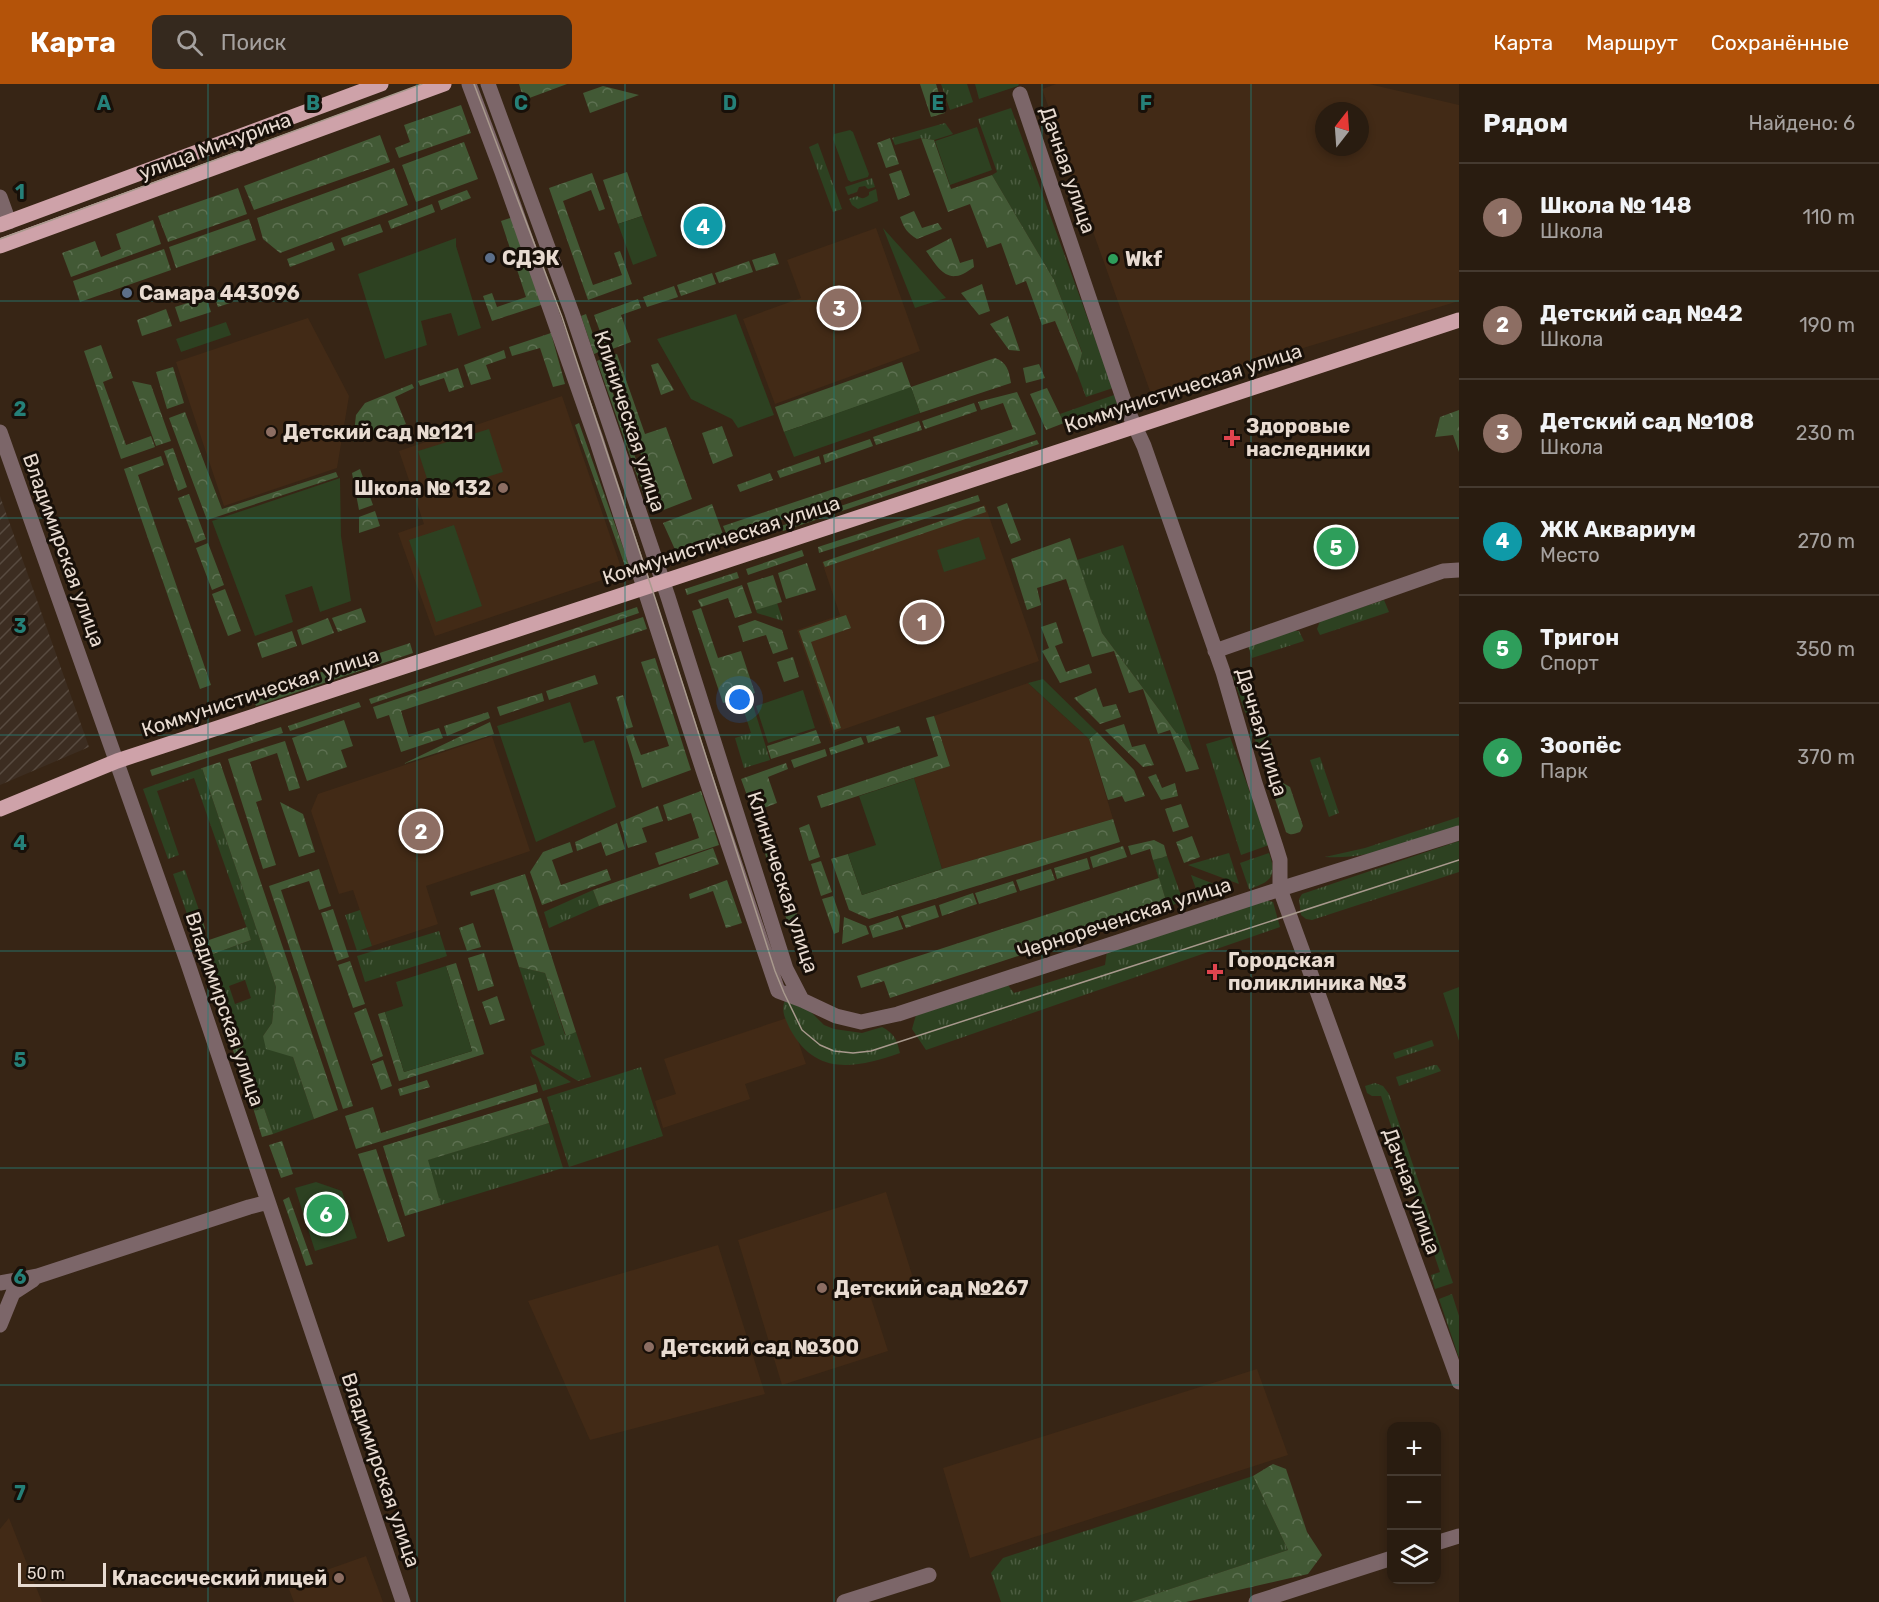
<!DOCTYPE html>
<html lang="ru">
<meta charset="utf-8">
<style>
body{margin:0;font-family:Rubik,sans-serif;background:#35291e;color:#f1f3f6}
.controls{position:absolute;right:18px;bottom:18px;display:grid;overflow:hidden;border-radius:12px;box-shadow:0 3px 9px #0003}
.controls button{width:54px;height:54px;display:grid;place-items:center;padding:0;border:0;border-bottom:2px solid #453a30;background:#291c10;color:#f1f3f6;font:30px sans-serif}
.compass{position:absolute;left:1315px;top:18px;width:54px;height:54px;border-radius:50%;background:#291c10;box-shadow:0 3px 9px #0003;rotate:17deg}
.scale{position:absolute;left:18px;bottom:15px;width:88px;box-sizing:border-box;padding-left:6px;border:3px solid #e8dbd1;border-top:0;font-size:16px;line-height:21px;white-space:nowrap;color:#e8dbd1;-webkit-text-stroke:4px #181009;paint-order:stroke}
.you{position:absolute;left:740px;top:616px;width:21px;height:21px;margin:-15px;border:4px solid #fff;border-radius:50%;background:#1a73e8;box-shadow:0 0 0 9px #1a73e833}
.badge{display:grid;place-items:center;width:39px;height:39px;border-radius:50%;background:#b45309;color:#fff;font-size:20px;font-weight:700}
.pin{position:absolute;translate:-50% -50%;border:3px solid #fff;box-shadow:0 2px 6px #0006}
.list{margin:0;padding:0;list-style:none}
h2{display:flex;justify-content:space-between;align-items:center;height:78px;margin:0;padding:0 24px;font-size:26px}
h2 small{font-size:20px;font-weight:400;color:#a5a19f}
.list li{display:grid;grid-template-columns:39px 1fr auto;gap:18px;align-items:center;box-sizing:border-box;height:108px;padding:0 24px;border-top:2px solid #453a30}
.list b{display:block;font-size:22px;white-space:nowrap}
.list p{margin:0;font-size:20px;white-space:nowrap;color:#a5a19f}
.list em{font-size:20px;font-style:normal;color:#a5a19f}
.icon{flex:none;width:33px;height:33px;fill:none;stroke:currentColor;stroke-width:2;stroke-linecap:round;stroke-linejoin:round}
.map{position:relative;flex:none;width:1459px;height:1518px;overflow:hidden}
header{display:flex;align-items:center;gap:36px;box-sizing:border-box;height:84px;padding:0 30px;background:#b45309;color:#fff}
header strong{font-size:28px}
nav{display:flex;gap:33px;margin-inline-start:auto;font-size:21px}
.search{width:420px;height:54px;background:#35291e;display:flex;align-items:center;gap:15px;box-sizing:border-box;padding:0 21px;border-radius:12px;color:#a5a19f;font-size:22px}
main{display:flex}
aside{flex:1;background:#291c10}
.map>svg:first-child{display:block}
.built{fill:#422a16;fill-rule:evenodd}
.industrial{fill:url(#industrial-furrows)}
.grass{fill:url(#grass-tufts);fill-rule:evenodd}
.forest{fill:url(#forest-crowns)}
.park{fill:#2d4121}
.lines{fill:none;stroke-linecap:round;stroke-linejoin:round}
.minor{stroke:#7c6669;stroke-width:15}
.major{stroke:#cea2a9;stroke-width:15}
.tram{stroke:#a8998d;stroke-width:1.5}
.grid{fill:none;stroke:#258078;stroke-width:1.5;stroke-opacity:0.55}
.service-dot{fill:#5c6f8a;stroke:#181009;stroke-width:2}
.leisure-dot{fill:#2e9e5b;stroke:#181009;stroke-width:2}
.education-dot{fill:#8d6e63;stroke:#181009;stroke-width:2}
.health-dot{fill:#e0444e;stroke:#181009;stroke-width:2}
.labels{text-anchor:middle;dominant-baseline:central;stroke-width:6;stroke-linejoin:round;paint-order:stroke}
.street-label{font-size:20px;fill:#e8dbd1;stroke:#181009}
.poi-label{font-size:20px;font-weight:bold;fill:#e8dbd1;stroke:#181009;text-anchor:start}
.grid-label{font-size:20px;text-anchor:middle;font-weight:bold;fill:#258078;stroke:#181009;stroke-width:6;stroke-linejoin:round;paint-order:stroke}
</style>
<header>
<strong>Карта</strong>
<div class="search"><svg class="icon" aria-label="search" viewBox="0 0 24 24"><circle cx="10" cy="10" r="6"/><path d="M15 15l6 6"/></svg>Поиск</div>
<nav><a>Карта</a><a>Маршрут</a><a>Сохранённые</a></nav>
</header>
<main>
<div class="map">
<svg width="1459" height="1518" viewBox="0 0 1459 1518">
<defs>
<pattern id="industrial-furrows" width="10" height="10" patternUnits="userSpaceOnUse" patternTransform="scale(1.5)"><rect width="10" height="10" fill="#3c2d21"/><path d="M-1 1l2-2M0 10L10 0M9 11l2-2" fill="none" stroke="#584b40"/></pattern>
<pattern id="grass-tufts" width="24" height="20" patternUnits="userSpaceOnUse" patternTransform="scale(1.5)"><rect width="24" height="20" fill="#2d4121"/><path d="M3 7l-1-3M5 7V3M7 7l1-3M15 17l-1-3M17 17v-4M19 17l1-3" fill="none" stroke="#4b5c40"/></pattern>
<pattern id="forest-crowns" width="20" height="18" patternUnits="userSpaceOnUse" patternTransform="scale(1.5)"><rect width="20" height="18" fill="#425935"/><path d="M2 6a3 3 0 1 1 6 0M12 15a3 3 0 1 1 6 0" fill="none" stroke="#5d7051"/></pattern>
</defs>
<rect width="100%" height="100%" fill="#372515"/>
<!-- built -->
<path class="built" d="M1056,0H1369L1459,21V217L1151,310L1042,5ZM1324,27H1360V63H1324Z
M876,144L920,267L775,320L743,235L801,214L787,176Z
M308,234L349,312L337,384L224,422L176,278Z
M562,312L623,489L435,552L398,449L424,440L399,367Z
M985,421L1039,577L833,649L797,546L840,531L822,478Z
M1028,599L1089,655L1113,735L942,785L914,694L950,682L934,632Z
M492,652L530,767L426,802L438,840L372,862L353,806L339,810L311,727L318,710Z
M790,933L806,980L745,1000L750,1015L663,1044L655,1017L676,1010L664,975Z
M886,1108L914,1197L870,1211L888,1267L782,1301L738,1156Z
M718,1161L765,1310L590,1356L528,1217Z
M1257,1285L1288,1371L970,1474L943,1384Z
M9,1434L42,1518H0V1445Z
M366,1472L383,1518H294L287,1500Z"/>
<!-- industrial -->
<path class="industrial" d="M0,412L89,663L0,701Z"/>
<!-- grass -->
<path class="grass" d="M941,0H967L973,18L950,26Z
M1011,24L1113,304L1086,313L1077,289L1082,268L1054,196L992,91L997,88L978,35Z
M945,39L953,50L934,56L921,54L895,61L892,54Z
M818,59L842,125L833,128L809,63Z
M872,94L875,103L868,105L865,102L859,103L857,108L848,111L845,103Z
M876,105L878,117L858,125L852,121L849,115L857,112C862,115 864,115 869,111V108Z
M1114,311L1119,324L1064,339L1060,330Z
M1123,461L1195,674L1102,549L1077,476Z
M1384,516L1389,528L1320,551L1317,545L1320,537Z
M777,519L783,537L757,529L756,526Z
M1292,547H1299L1304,557L1252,574L1248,562Z
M1246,585L1262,633C1254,635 1250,635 1245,628L1232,590Z
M752,618L770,676L744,684L735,654L751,649L742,621Z
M1265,641L1277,676L1275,685L1267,686L1264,683L1253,650V646Z
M1230,653L1269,761L1241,771L1206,660Z
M1320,673L1339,729L1329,733L1310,676Z
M202,684L276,903L272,939L263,952L293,973L314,1035L273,1050L264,1024L254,1027L241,990L251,986L225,910L215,913L202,874L251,856L194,694L157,707L179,771L168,775L143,705ZM245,896L251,914L235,920L229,902Z
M1459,733V742C1415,756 1371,776 1325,773L1365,764Z
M1459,757V788L1312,836L1306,835L1301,831L1299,815L1302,810Z
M1229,769L1239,800L1188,781Z
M1269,769C1278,793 1270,798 1249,805L1240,779Z
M1167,772L1183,817L1168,823L1153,776Z
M185,786L200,829L188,833L173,790Z
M1191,791L1232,807L1201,819Z
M593,806L599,822L549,844L544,828Z
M1265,816L1273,818L1280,843L926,966L912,945L916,931L1007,900L1014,909L1105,881L1107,867Z
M360,826L372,862L357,867L345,831Z
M439,847L447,872L365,898L357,872Z
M519,883L545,889L565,951L576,948L591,993L578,997L532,970L531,966L545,961Z
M786,914L808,925L824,941L834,945L862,949L882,943C895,950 897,956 900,969C856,984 816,993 790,945C785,934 780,926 786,914Z
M1432,956L1434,962L1395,975L1393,969Z
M530,972L571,998L543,1007Z
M1434,981H1437L1441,987L1399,1002L1396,993Z
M641,983L663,1052L569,1083L547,1013Z
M1375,999L1383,1002L1389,1010L1453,1199L1435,1205L1431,1191L1440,1188L1381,1012H1372L1367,1009L1365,1002Z
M549,1039L563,1084L441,1121L427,1076Z
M1452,1210L1459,1232V1274L1439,1215Z
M1253,1392L1288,1466L1131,1518H1001L991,1489L1003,1474Z"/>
<!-- forest -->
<path class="forest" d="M519,0H567L524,16Z
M920,0H936L945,29L931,33Z
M603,2L639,11L590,29L583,9Z
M461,21L471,49L399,74L395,64L410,58L404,41Z
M380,51L390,78L254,126L244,102Z
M890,54L899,80L886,84L877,59Z
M921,54L934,56L951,105L992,91L1054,196L1082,269L1077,289L1055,237L1042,241L1026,197L1016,201L1001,159L987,164L970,120L948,128Z
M464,58L478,95L416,118L402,81Z
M394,84L408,121L280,169L263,155L257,134Z
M901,86L910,111L898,116L889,90Z
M627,88L642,132L618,140L603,96Z
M592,89L605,125L599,127L591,106L563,117L593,201L622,191L614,169L620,167L632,200L588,216L549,104Z
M238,104L247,130L168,158L158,132Z
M467,106L471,114L441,126L438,117Z
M432,120L435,128L391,145L388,137Z
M914,127L922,144L938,139L942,145L917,155C907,149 904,144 900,133Z
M513,133L544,220L492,237L483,212L492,209L497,223L526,213L501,137Z
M249,135L256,156L176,184L169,163Z
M153,136L161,160L71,193L62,169L95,157L101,173L121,165L116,150Z
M380,140L383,148L344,162L341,154Z
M951,154L960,179L973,175L974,183C969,186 962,192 956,192C942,194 933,176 926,167Z
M332,158L335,166L290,183L287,175Z
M164,165L171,186L80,218L73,197Z
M775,169L779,180L756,187L752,176Z
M749,177L753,188L719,199L715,189Z
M712,189L716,200L681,212L677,201Z
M982,200L990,227L979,231L961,209Z
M674,202L678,213L647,223L643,213Z
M228,204L233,218L218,223L213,209Z
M206,213L211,228L180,238L175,223Z
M638,215L641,224L621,231L631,258L607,267L594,231Z
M166,225L172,242L142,252L137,236Z
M586,230L599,268L594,270L581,232Z
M1008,232L1020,267L1009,266L990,240Z
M551,249L565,300L553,303L540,264L512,272L509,263Z
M101,261L113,294L103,298L126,361L151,352L155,363L121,375L84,267Z
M504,266L506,274L486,281L491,295L471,301L464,281Z
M617,270L645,350L666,343L692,415L661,427L606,273Z
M995,274C1007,278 1009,287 1011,299L920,329L911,304L784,348L775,323L902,278L911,303Z
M601,275L654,427L650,429L597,277Z
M658,279L674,306L661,311L651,281Z
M1039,280L1045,294L1026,299L1023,284Z
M173,283L184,319L167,325L156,288Z
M458,284L464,303L449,308L444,294L420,302L418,297Z
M132,297L151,301L171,357L156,362Z
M412,300L414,304L395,313L406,340L353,358L356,331L365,319Z
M1047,304L1064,339L1046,346L1030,310Z
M1017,308L1036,350L728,454L723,442L1013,345L1003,319L981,326L978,318Z
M974,319L977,327L925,345L922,337Z
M1459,326V368L1453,351L1435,353L1440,333Z
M185,328L222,425L336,388L338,393L207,436L169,334Z
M919,337L922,346L876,361L873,353Z
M579,339L629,480L625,482L575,341Z
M722,342L733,372L713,380L702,349Z
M870,355L873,362L825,379L823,371Z
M1037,356L1039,360L783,447L781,442Z
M173,364L187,403L178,407L164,367Z
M161,372L164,381L138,391L211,601L200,605L124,385Z
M819,372L821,380L780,394L777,387Z
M360,385L373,421L359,426L352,389Z
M770,389L773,396L740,408L737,401Z
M189,410L206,455L195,459L178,414Z
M978,411L980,417L819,469L818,463Z
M1007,419L1021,456L1011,460L997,423Z
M712,420L724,453L677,470L663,439Z
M984,422L986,428L825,483L823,478Z
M375,427L380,442L359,449V433Z
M1070,454L1102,549L1195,674L1199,685L1186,688L1170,646L1158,650L1143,605L1129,609L1114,567L1092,573L1066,495L1037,504L1041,521L1027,526L1011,475Z
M208,459L224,501L212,506L196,464Z
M802,466L804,472L748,491L746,485Z
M807,479L816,506L786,515L778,489Z
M737,488L739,494L687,511L685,505Z
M773,491L782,518L756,526L747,499Z
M742,501L752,529L735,534L728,514L701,523L698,516Z
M225,505L241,547L228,552L212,510Z
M637,523L639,529L371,620L369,615Z
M361,524L366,538L338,548L332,534Z
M701,524L718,574L741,567L755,609L723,619L692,527Z
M846,531L851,544L811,558L841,644L834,646L799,547Z
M643,533L647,545L401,627L409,653L439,644L443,654L401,668L389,631L377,635L373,623Z
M328,534L334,549L302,561L297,546Z
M755,536L782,546L788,565L773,570L766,551L743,558L738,542Z
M1056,538L1063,559L1055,562L1066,588L1089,580L1092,589L1060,599L1042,567L1049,564L1041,543Z
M292,547L297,562L262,574L257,559Z
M410,559L413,569L256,622L252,611Z
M793,573L799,593L784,598L777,578Z
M655,574L691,686L642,704L626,652L633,650L641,671L669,662L641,578Z
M595,591L598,600L549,616L546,607Z
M1096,604L1103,623L1116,620L1121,633L1100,640L1074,614Z
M542,609L544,617L500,632L497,623Z
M623,611L633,643L626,645L616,613Z
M359,618L361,623L290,647L288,642Z
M488,628L490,634L447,652L444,642Z
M934,632L950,682L821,724L817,712L938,672L926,634Z
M344,636L353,662L341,666L347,683L307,697L292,654Z
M490,638L494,650L403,680Z
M1124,640L1132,663L1145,660L1154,681L1143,683L1105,646Z
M899,642L901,648L868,659L866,652Z
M281,643L283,649L152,692L150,686Z
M816,646L821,659L771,675L767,662Z
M1097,648L1134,686L1145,712L1125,718L1122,712L1108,716L1089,655Z
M861,653L864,660L831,671L829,664Z
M285,657L300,704L289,707L277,669L250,678L262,716L256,718L276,781L263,785L228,675Z
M825,665L827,672L794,684L791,676Z
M220,678L338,1026L314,1035L293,973L266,965L263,952L272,939L276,903L202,684Z
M786,679L788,685L768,693L777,719L753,728L741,695Z
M1156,690L1162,704L1175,699L1178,712L1161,716L1148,693Z
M1283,699L1290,703L1303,742L1300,748C1294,750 1291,752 1286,748L1273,709L1276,702Z
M701,707L719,761L659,781L655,769L699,754L691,729L668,737L663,721Z
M280,718L303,730L315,768L299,773Z
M1181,720L1189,743L1173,748L1165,725Z
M658,722L663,737L642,744L647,758L628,764L620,738Z
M764,732L815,884L806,887L791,843H789L756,742L754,735Z
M1113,735L1120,758L869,835L849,826L831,775L848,770L862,811L942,785Z
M617,739L625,765L606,772L601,758L577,767L575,758Z
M809,740L820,773L809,777L799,744Z
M1192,752L1200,773L1184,779L1176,758Z
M1154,756L1164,761L1167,772L1153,776L1150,765L1131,771L1128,762Z
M570,758L573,768L552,776L561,801L607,785L611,796L542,821L530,788L543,768Z
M1123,762L1127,773L1093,784L1090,773Z
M713,764L719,780L599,822L593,806Z
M1087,774L1090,785L1057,795L1054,784Z
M821,777L832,808L821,812L811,780Z
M319,785L331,822L319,826L309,797L281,806L353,1022L343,1025L269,802Z
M1051,785L1055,796L1020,807L1016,796Z
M525,790L576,948L566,952L545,889L519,883L494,805L471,812L470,808Z
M1159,794L1168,823L890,914L884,897L861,904L857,892Z
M727,796L742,839L726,844L713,807L690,815L689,810Z
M1013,797L1017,808L979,820L975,809Z
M973,809L977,820L942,832L939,821Z
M833,812L840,832L839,848L834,850L822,815Z
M935,821L939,833L906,844L901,832Z
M333,825L349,873L337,877L321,829Z
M200,829L205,844L197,860L188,833Z
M898,832L903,845L873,854L869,842Z
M844,833L866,842L869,850L842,860Z
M473,839L481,863L467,867L459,844Z
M247,843L251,856L202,874L209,856Z
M484,869L494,902L478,907L468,874Z
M350,877L365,920L353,924L338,881Z
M456,879L484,970L399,997L378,930L385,928L404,988L472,967L446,882Z
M225,910L251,986L241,990L215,913Z
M497,912L505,936L490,941L482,918Z
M366,924L383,972L371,977L354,929Z
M383,976L392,1002L381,1006L372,980Z
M427,996L430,1003L400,1012L398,1005Z
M536,1000L538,1008L356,1065L345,1032L373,1023L381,1049Z
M541,1014L549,1039L428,1076L441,1121L405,1132L383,1062Z
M264,1024L273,1050L262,1053L254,1027Z
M282,1057L293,1090L281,1094L269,1061Z
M376,1065L405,1152L388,1158L358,1070Z
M289,1113L313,1180L306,1182L283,1116Z
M1273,1380L1286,1385L1307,1448L1322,1471L1308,1490L1186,1518H1131L1288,1466L1253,1392Z"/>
<!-- park -->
<path class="park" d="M975,0H1019L1018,2L979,15Z
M977,43L992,86L950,101L935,57Z
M850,46L853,48L869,90L868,93L851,98L848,96L833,55L834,50Z
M642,132L657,172L633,181L618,140Z
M883,144L946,214L915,224Z
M456,154V162L481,244L458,252L451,229L421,237L427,261L385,275L358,190Z
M736,230L774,331L738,344L732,335L691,315L657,255Z
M226,238L231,251L181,268L176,255Z
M911,303L920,329L794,373L784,348Z
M489,345L503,388L432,410L418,367Z
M340,394L341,452L351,517L320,528L312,502L285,511L293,538L255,552L212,437Z
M454,441L482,522L436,538L409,456Z
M979,453L986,475L944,488L937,466Z
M1043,595L1097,648L1089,655L1028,599Z
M803,606L815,644L768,659L756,622Z
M570,618L584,659L594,656L616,723L536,758L497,642Z
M914,694L942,785L862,811L848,770L876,761L859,712Z
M446,882L472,967L404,988L385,928L403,922L396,898Z
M1459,903V957L1443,909Z
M316,1098L342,1107L357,1154L315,1167L295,1104Z"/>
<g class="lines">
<!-- minor -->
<path class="minor" d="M469,0L502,88L596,355L704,689L778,907L802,916L836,932L861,938L898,930L1280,805L1459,749
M488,0L572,229L668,513L786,885L802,916
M1020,10L1126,323L1144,362L1223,588L1255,699L1276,763L1280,776V805L1459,1298
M0,113L9,138
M0,348L187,877L403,1518
M1215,567L1443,487L1459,486
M0,1199L38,1192L249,1123L268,1118
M0,1241L13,1209L33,1196
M1436,1459L1459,1452
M844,1518L929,1491
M1256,1518L1392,1474"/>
<!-- major -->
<path class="major" d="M0,141L381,0
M0,162L444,0
M0,725L117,677L1459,236"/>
<!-- tram -->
<path class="tram" d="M474,0L562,233L656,517L775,887L784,909L802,946L820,961L834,967L853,969L871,967L1459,776
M0,155L422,0"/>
</g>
<!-- grid -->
<path class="grid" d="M208,0V1518M417,0V1518M625,0V1518M834,0V1518M1042,0V1518M1251,0V1518M0,217H1459M0,434H1459M0,651H1459M0,867H1459M0,1084H1459M0,1301H1459"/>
<!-- markers -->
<g class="service-dot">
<circle cx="490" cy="174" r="6"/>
<circle cx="127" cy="209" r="6"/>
</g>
<circle class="leisure-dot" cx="1113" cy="175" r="6"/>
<g class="education-dot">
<circle cx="271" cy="348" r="6"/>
<circle cx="503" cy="404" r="6"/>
<circle cx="822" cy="1204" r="6"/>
<circle cx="649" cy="1263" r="6"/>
<circle cx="339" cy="1494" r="6"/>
</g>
<g class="health-dot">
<path d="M1229 345h6v6h6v6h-6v6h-6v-6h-6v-6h6z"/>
<path d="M1212 879h6v6h6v6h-6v6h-6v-6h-6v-6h6z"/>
</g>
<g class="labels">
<!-- street labels -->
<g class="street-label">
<text transform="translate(215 62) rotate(-20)">улица Мичурина</text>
<text transform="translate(1068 86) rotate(71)">Дачная улица</text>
<text transform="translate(1183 304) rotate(-18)">Коммунистическая улица</text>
<text transform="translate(630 337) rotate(72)">Клиническая улица</text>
<text transform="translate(721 456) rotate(-18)">Коммунистическая улица</text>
<text transform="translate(64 466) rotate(70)">Владимирская улица</text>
<text transform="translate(260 608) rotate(-18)">Коммунистическая улица</text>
<text transform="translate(1262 648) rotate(73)">Дачная улица</text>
<text transform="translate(783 798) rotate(72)">Клиническая улица</text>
<text transform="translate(1124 834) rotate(-18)">Чернореченская улица</text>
<text transform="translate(225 925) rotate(71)">Владимирская улица</text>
<text transform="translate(1412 1107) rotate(70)">Дачная улица</text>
<text transform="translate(381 1386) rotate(71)">Владимирская улица</text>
</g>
<!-- poi labels -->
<g class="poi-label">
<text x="502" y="174">СДЭК</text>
<text x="1125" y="175">Wkf</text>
<text x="139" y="209">Самара 443096</text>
<text x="1246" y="342">Здоровые<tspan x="1246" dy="23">наследники</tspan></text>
<text x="283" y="348">Детский сад №121</text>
<text x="491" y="404" text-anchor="end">Школа № 132</text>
<text x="1228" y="876">Городская<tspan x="1228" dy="23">поликлиника №3</tspan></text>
<text x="834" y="1204">Детский сад №267</text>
<text x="661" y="1263">Детский сад №300</text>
<text x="327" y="1494" text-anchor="end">Классический лицей</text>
</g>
</g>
<g class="grid-label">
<text x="104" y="26">A</text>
<text x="313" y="26">B</text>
<text x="521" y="26">C</text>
<text x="730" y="26">D</text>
<text x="938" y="26">E</text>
<text x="1146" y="26">F</text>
<text x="20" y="115">1</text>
<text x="20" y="332">2</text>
<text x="20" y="549">3</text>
<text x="20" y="766">4</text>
<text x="20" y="983">5</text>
<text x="20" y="1200">6</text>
<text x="20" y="1416">7</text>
</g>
</svg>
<div class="controls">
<button>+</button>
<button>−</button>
<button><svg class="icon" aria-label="layers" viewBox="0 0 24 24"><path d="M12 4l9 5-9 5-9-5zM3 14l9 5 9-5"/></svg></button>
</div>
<svg class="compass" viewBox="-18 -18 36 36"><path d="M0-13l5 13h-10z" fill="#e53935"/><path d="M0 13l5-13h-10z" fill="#a5a19f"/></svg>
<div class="scale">50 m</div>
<div class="you"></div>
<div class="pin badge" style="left:922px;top:538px;background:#8d6e63">1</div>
<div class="pin badge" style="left:421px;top:747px;background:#8d6e63">2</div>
<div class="pin badge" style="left:839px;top:224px;background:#8d6e63">3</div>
<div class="pin badge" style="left:703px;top:142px;background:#0f9aa8">4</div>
<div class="pin badge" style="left:1336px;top:463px;background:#2e9e5b">5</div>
<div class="pin badge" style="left:326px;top:1130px;background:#2e9e5b">6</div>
</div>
<aside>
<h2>Рядом<small>Найдено: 6</small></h2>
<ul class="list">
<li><span class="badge" style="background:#8d6e63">1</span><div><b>Школа № 148</b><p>Школа</p></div><em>110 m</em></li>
<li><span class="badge" style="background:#8d6e63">2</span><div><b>Детский сад №42</b><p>Школа</p></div><em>190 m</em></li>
<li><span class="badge" style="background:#8d6e63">3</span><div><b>Детский сад №108</b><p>Школа</p></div><em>230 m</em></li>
<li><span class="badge" style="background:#0f9aa8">4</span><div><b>ЖК Аквариум</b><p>Место</p></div><em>270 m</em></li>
<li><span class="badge" style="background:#2e9e5b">5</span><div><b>Тригон</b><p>Спорт</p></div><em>350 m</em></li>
<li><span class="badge" style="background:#2e9e5b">6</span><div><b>Зоопёс</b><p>Парк</p></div><em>370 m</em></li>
</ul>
</aside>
</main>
